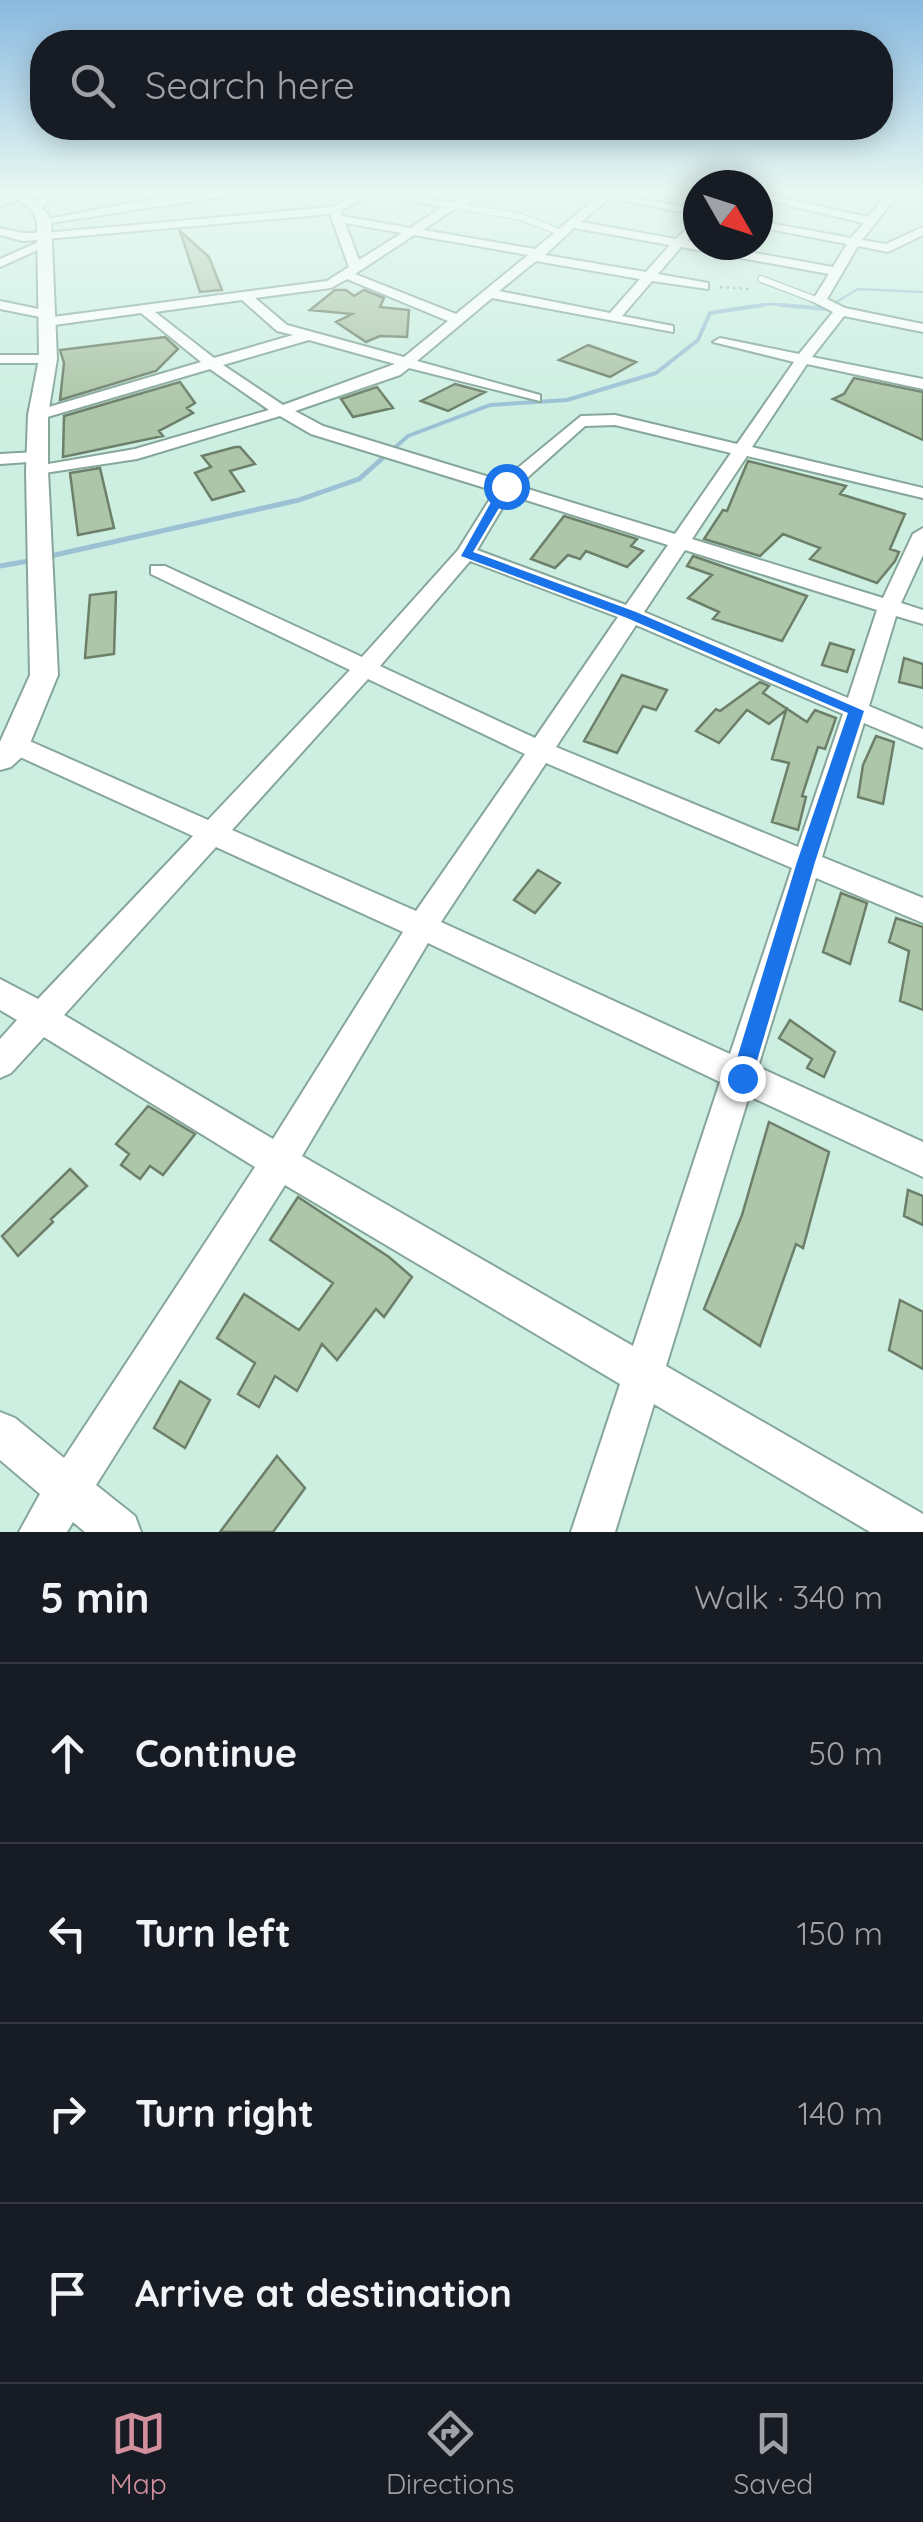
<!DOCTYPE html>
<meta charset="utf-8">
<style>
body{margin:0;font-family:Quicksand,sans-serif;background:#20242c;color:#f1f3f6}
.compass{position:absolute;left:683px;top:170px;width:90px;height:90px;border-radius:50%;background:#171b24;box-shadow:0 5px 25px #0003;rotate:129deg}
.stop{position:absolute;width:30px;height:30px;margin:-22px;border:8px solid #1a73e8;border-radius:50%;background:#fff}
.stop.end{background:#1a73e8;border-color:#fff;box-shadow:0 2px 10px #0008}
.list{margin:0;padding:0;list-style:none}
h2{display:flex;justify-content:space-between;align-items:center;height:130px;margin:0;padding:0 40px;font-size:42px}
h2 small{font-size:32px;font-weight:400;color:#9ea1a6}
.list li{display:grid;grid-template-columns:65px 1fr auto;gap:30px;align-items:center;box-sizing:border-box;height:180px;padding:0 40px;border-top:2px solid #363941}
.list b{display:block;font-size:38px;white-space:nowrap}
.list em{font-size:32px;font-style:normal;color:#9ea1a6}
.icon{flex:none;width:55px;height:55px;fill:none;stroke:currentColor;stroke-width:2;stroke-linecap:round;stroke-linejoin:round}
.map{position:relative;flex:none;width:923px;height:1532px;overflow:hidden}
.search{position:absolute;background:#171b24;box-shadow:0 5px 25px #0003;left:30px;right:30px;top:30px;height:110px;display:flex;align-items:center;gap:25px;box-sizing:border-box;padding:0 35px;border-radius:40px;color:#9ea1a6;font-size:38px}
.sheet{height:850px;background:#171b24}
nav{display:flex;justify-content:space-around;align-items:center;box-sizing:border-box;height:140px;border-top:2px solid #363941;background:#171b24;font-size:28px;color:#9ea1a6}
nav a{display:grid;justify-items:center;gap:5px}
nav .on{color:#d2909f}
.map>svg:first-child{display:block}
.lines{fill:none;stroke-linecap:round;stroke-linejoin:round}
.stream-far2{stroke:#9cc1d5;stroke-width:2.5}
.stream-far1{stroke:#9cc1d5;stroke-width:4}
.stream{stroke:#9cc1d5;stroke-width:5}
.building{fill:#adc5a8;stroke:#6d7f69;stroke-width:2.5}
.service-casing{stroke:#86a69a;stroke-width:8}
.minor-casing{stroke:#86a69a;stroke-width:4}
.tertiary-casing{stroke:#86a69a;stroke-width:4}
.path{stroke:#95b0a6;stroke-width:2.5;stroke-dasharray:2.5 4;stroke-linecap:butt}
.service{stroke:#fff;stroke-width:6}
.minor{fill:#fff;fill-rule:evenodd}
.tertiary{fill:#fff;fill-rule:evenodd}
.route{fill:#1a73e8}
</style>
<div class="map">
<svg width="923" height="1532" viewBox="0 0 923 1532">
<rect width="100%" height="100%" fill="#cdefe2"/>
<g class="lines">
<!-- stream-far2 -->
<path class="stream-far2" d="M747,307L770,304L809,307
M828,307L858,289L923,292"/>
<!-- stream-far1 -->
<path class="stream-far1" d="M781,305L826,309L832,305
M391,451L408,436L490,405L567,400L656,373L698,340L710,313L763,305"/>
<!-- stream -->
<path class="stream" d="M46,557L299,500L359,479L393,449
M0,566L34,560"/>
</g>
<!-- building -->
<path class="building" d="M180,231L209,257L222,290L200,292Z
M335,290H346L354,296L364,290L384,298L380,307L409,310L407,337L380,336L366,342L336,322L352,314L310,310Z
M165,337L178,349L156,371L60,400L64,363L60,350Z
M588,345L636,362L610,377L559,360Z
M854,378L923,392V440L833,399L844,394Z
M180,382L195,403L187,408L193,413L159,431L163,436L63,457L64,416Z
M455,384L485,392L448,411L421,401Z
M377,387L393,408L353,417L341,399Z
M235,447H240L255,464L230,471L244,491L212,500L195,473L211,467L202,456Z
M748,461L846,486L840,494L905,514L890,549L899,552L895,561L877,583L810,559L820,548L783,534L760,556L704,539L723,510L727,511Z
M100,468L114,528L78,535L70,473Z
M564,516L637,539L631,546L643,551L627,567L586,551L580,559L568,555L555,568L531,559Z
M693,556L807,596L782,641L713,619L719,612L688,598L712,575L687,566Z
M116,592L114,654L85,658L90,595Z
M830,643L854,650L847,672L822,665Z
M904,658L923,664V688L899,682Z
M622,675L667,690L656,710L643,706L617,753L584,741Z
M760,682L769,686L763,693L807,722L815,710L836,718L825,749L818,747L802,796L806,797L798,830L772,822L789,763L772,759L786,710L769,724L747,710L719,743L696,731L716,709L720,711Z
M876,736L894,742L883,804L858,797L863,765Z
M538,870L560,883L535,913L514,900Z
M841,893L867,903L850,964L823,952Z
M896,918L923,927V1010L900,1001L909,951L889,942Z
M790,1020L835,1052L824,1077L807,1068L812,1059L779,1038Z
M148,1106L195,1134L163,1175L150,1166L140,1179L121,1165L129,1154L116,1144Z
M769,1122L829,1152L803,1248L796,1244L760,1346L704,1309L742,1215Z
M70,1169L87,1186L51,1219L53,1222L18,1256L2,1236Z
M908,1190L923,1196V1225L904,1216Z
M298,1197L389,1257L412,1277L384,1317L376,1309L337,1360L322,1344L297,1391L275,1376L259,1407L238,1394L255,1363L217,1338L244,1294L299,1330L333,1283L270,1240Z
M900,1300L923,1312V1369L889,1350Z
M180,1381L210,1400L185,1448L154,1428Z
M277,1456L305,1488L273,1532H220Z"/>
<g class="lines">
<!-- service casing -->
<g class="service-casing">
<path id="service" d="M453,205L521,217L562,233
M761,279L819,301"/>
</g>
<!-- minor casing -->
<g class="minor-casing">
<path id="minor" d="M18,193L23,194V198L0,206V199Z
M43,193H54L41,209H33Z
M210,193H245L44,224L38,221L146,200Z
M359,193H372L340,211L342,216L410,228L443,207L378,193L452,202L478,193H494L457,207L423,230L535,249L602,193L698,209V215L610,198L581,222L676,239L698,218V228L687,241L833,267L847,244L758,227V221L851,238L864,223L758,198V193L868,217L888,193H899L862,240L886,244L923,227V235L888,252L858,246L827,299L845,308L923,324V332L844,316L812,357L923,379V389L807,364L752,447L923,488V498L747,456L692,539L883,598L913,534L923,528V555L901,603L923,610V624L896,616L869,706L923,729V748L864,723L822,857L923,898V923L816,878L758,1067L923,1142V1177L749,1096L666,1366L923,1514V1532H870L654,1404L615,1532H571L620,1384L285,1185L96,1485L135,1516L141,1532H85L73,1522L67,1532H19L40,1494L0,1460V1412L15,1418L64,1458L255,1167L44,1037L11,1073L0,1078V1039L17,1020L0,1010V979L38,999L193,836L7,751L4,745L7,739H25L208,820L350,670L151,574V566H165L362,657L458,550L495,491L311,434L280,416L137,459L31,475V467L135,449L269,410L210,369L44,418H32V412L201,362L141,313L47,326L40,322L45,318L0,309V301L53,312V317L327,281L349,267L330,214L23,241L0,235V228L23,233H45L332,207ZM345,223L402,233L359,260ZM574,228L670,245L646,272L545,255ZM414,235L528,255L456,314L355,274ZM681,247L829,274L812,301L833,312L799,354L720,338L713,342L794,362L737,444L615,415L581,416L502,481L323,426L295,411L400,375L409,368L540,401V395L417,361L492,298L673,332V326L622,316L652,281L708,289V283L658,274ZM536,261L640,279L610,313L499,291ZM347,279L448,321L404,357L287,325L255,298L331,288ZM242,300L277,331L293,335L214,358L155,312ZM309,340L395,364L283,405L223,365ZM615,425L731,453L675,534L518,486L585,426ZM510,495L668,545L626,605L477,550ZM685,550L877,610L848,698L644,612ZM470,561L618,617L535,738L380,666ZM636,625L843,714L798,847L556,747ZM368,679L525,754L416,911L232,830ZM546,763L792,868L730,1054L441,922ZM216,847L403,932L273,1139L64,1015ZM428,943L720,1082L633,1346L302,1156Z
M916,193H923V197Z
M41,241L51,244L0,267V259Z
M0,355H48L55,359L48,363H0Z
M37,452L43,453V461L0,464V454Z"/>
</g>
<!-- tertiary casing -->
<g class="tertiary-casing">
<path id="tertiary" d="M8,193C30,193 41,202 51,221L57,359L48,415V471L58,675L26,753L11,767L0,770V742L30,675L26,471L28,415L39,359L37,221L32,209Z"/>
</g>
<!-- path -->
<path class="path" d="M720,287L750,289"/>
<!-- service -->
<use href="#service" class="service"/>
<!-- minor -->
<use href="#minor" class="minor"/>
<!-- tertiary -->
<use href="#tertiary" class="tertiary"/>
</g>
<!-- sky -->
<linearGradient id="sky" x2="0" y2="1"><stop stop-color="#89b9e0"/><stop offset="0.47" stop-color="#e8f8f2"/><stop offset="1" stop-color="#e8f8f2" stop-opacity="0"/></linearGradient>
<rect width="923" height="408" fill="url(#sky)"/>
<!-- route -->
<path class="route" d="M506,483L512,486L473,552L636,612L864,711L815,862L752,1078L749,1085L742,1088L734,1085L731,1078L797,862L848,713L627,618L461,556L500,486Z"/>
</svg>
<svg class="compass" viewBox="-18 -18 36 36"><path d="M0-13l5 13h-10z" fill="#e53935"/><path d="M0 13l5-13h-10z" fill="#9ea1a6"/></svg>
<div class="stop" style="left:506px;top:486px"></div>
<div class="stop end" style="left:742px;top:1078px"></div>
<div class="search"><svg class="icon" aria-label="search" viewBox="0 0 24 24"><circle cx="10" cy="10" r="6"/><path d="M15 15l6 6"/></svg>Search here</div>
</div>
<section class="sheet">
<h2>5 min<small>Walk · 340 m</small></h2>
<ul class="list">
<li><svg class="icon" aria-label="ahead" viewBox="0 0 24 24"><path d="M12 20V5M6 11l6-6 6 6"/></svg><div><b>Continue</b></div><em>50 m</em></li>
<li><svg class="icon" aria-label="left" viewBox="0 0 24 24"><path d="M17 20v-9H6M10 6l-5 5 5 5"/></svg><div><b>Turn left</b></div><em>150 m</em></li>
<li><svg class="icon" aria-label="right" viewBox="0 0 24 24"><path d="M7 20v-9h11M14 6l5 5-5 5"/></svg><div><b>Turn right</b></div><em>140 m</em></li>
<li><svg class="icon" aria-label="arrive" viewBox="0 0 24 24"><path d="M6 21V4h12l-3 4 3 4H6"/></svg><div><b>Arrive at destination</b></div></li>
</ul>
</section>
<nav>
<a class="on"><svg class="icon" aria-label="map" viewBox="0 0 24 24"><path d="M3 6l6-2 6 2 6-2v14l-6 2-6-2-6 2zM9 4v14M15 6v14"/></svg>Map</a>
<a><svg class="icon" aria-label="directions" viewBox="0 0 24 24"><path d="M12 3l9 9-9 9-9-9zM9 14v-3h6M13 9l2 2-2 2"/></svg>Directions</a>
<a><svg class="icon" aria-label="saved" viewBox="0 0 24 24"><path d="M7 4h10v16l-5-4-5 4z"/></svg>Saved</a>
</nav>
